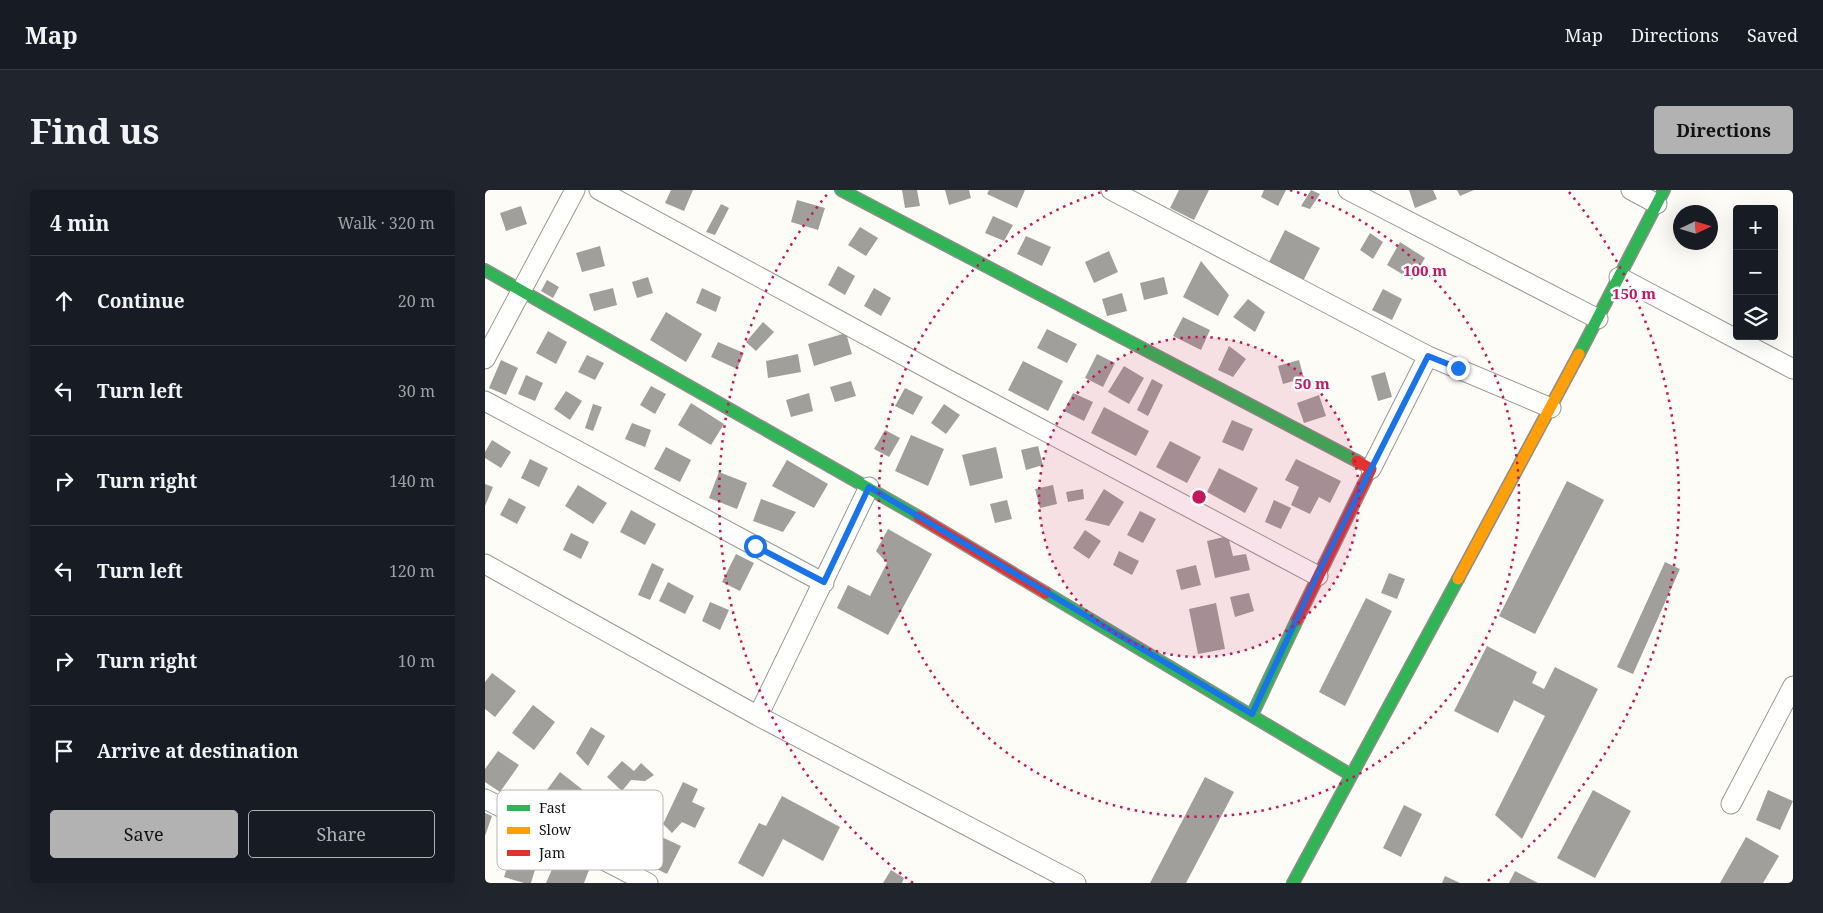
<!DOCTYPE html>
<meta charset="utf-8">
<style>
body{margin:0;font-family:"Noto Serif",serif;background:#20242c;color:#f1f3f6}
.controls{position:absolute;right:15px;top:15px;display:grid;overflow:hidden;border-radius:5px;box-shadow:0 5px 20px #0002}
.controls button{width:45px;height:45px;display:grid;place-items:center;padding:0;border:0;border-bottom:1px solid #363941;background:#171b24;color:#f1f3f6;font:25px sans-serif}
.compass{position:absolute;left:1188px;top:15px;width:45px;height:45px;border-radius:50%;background:#171b24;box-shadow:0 5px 20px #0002;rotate:86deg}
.stop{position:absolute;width:15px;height:15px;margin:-11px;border:4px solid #1a73e8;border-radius:50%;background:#fff}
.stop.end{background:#1a73e8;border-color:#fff;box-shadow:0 1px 5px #0008}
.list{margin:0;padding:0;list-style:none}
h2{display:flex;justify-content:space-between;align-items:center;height:65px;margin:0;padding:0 20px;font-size:21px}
h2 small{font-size:16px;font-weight:400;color:#9ea1a6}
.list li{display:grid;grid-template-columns:32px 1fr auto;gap:15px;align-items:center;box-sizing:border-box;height:90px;padding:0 20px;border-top:1px solid #363941}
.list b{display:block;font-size:19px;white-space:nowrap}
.list em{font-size:16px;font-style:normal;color:#9ea1a6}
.actions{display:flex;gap:10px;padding:15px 20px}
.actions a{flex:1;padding:11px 0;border:1px solid #b2b2b3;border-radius:5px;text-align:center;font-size:18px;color:#b2b2b3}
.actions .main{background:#b2b2b3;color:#111}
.icon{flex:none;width:28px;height:28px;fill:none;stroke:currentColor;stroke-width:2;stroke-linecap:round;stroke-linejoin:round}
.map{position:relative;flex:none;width:1308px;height:693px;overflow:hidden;border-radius:5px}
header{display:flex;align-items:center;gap:30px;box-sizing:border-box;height:70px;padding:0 25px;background:#171b24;border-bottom:1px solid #363941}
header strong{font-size:24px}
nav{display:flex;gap:28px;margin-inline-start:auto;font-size:18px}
.intro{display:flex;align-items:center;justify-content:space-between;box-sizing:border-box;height:120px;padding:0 30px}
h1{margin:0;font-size:35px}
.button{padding:12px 22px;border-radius:5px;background:#b2b2b3;color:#111;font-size:18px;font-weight:700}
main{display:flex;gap:30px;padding:0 30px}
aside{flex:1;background:#171b24;border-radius:5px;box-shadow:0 5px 20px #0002}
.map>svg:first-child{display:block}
.building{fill:#a19f9c}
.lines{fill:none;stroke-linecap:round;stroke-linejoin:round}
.street-casing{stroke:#979795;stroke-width:21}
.fast-casing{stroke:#8e8d8b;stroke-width:14}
.slow-casing{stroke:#8e8d8b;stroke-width:14}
.jam-casing{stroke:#8e8d8b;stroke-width:14}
.street{stroke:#fffffe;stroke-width:19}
.fast{stroke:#30b455;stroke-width:11}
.slow{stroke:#ff9f0a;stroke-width:11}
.jam{stroke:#e5322d;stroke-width:11}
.route{stroke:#1a73e8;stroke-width:6}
.ring{fill:none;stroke:#c2185b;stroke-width:2.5;stroke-dasharray:2.5 5}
.key{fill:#fff;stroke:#b8b8b8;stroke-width:1}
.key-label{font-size:14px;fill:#111}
.centre{fill:#c2185b;stroke:#fff;stroke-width:2.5}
.ring-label{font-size:15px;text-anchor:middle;font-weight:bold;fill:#c2185b;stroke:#fff;stroke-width:5;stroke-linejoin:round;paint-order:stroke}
</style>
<header>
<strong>Map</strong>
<nav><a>Map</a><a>Directions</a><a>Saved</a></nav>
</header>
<div class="intro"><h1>Find us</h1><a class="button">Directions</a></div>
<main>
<aside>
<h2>4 min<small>Walk · 320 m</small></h2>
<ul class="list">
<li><svg class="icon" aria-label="ahead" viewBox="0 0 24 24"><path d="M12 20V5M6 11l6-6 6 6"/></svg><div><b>Continue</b></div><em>20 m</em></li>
<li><svg class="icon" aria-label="left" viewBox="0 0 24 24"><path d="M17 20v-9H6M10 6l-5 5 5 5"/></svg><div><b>Turn left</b></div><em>30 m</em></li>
<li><svg class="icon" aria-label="right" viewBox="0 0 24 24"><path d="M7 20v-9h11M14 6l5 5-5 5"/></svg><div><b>Turn right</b></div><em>140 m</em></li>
<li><svg class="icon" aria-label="left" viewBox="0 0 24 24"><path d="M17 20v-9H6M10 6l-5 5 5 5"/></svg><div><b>Turn left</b></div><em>120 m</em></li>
<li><svg class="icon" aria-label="right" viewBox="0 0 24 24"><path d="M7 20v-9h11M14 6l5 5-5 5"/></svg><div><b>Turn right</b></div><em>10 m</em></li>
<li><svg class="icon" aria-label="arrive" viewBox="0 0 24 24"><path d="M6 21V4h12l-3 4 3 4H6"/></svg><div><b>Arrive at destination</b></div></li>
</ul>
<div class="actions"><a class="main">Save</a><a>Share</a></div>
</aside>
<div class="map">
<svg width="1308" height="693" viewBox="0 0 1308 693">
<rect width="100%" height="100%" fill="#fdfcf7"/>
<!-- building -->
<path class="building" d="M186,0H208L199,21L180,13Z
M417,0H432L435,16L420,18Z
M460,0H484L486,8L464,15Z
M504,0H540L532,18L502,4Z
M694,0H724L709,30L685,18Z
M779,0H801L793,16L776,7Z
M826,0L835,4L825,19L816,16Z
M924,0H948L952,9L930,18Z
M972,0H989L975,6Z
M312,10L340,18L333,40L306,32Z
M236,14L244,18L230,45L221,42Z
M36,16L42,34L21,41L15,23Z
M508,26L528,35L519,51L500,43Z
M375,37L393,48L381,66L363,55Z
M800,40L835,58L818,91L784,72Z
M885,43L898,52L888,69L875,60Z
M541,46L566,57L557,76L532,64Z
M915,52L940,68L927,90L902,75Z
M115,56L120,76L97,82L91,63Z
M624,61L633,82L609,93L600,72Z
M716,71L744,105L733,126L698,107Z
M353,76L370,86L360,105L343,95Z
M163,87L168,103L152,108L147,92Z
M679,87L683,104L659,110L655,93Z
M62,90L74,97L68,108L56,101Z
M128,98L132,115L109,121L104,104Z
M217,98L236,107L231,122L211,113Z
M389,98L406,108L396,126L379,116Z
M898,99L917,109L907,130L887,120Z
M637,103L642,121L622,126L617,109Z
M763,109L780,122L770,142L748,127Z
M181,122L217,144L201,172L165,150Z
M698,127L725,140L716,160L688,146Z
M278,132L289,142L271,161L261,152Z
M562,139L592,154L582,173L552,158Z
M63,141L82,152L71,174L51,163Z
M361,143L367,164L329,176L323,154Z
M233,152L259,163L252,179L226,167Z
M744,156L761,169L748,187L733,180Z
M313,164L316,182L283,188L281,171Z
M612,164L630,173L618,197L600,188Z
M102,165L119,173L110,190L93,182Z
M16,170L33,178L21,205L4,198Z
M814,170L819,188L798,194L793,176Z
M538,171L578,191L563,221L523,200Z
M639,176L659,188L644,214L623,202Z
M900,182L907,207L893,211L886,186Z
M41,185L58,193L50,211L33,204Z
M667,189L678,195L663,226L652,220Z
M366,191L371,206L350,212L345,197Z
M166,196L181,204L170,224L155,215Z
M420,198L438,207L428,225L410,216Z
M81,201L97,211L85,230L69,219Z
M324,203L328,221L306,227L301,210Z
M588,203L608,212L599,231L579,221Z
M834,205L841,226L819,233L812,213Z
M206,213L239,234L226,255L193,235Z
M108,214L117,217L108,241L100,238Z
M459,214L475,225L461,244L446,233Z
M619,217L664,241L651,266L606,243Z
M747,230L768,239L758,261L737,252Z
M147,233L166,240L160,257L140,249Z
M400,240L415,248L404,267L389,259Z
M426,245L459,259L443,296L410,281Z
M7,250L26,262L16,278L0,268V262Z
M685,251L716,267L702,293L671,277Z
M553,256L558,275L541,280L536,260Z
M181,257L206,270L195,292L169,279Z
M511,257L518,288L485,296L477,265Z
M45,269L63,278L54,297L36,288Z
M811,269L856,291L845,313L834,307L825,324L806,315L814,297L800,290Z
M302,270L343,294L329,318L287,296Z
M734,278L773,298L760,323L722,302Z
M234,282L262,293L252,319L224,308Z
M1082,291L1119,310L1050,444L1014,426Z
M0,294L8,297L0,316Z
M93,295L122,313L108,334L80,316Z
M568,295L572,314L555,318L550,299Z
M598,299L599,309L583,312L581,302Z
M619,299L639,312L624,336L600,330Z
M24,308L41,317L32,334L15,325Z
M276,309L311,322L298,342L268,331Z
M522,310L527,329L510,333L505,314Z
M789,310L806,318L796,339L780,332Z
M146,320L171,334L160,355L135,342Z
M655,321L671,329L658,353L642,345Z
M403,339L447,364L403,445L352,418L363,395L385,406L402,373L391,361Z
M600,340L616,351L604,369L588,358Z
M86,343L104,352L96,369L78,360Z
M743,346L748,366L761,364L765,380L730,388L722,351Z
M634,361L654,371L647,385L628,375Z
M251,364L269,373L255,401L237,392Z
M1180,372L1195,379L1148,484L1132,477Z
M167,373L179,379L165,410L153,405Z
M711,375L716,395L696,400L691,380Z
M904,383L920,389L912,409L896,403Z
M183,392L209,406L200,424L174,411Z
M764,403L769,421L750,427L745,407Z
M881,408L907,421L860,516L834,502Z
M225,412L244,420L235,440L217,431Z
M731,413L740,459L713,464L704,419Z
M1002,456L1052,482L1047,493L1059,499L1070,477L1113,499L1037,649L1010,625L1060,526L1029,510L1013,543L969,521Z
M7,483L31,501L10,527L0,519V492Z
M48,515L70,532L49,560L27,543Z
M106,537L120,546L103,576L91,563Z
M13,561L34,575L15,602L0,592V579Z
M137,571L149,581L156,573L169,585L160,591L146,590L137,601L122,587Z
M75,582L103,604L87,626L59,604Z
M720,587L749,602L701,693H665Z
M198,592L213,599L207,612L220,618L210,638L197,632L187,643L178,634Z
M1108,600L1146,621L1110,688L1072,668Z
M1283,600L1308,611L1295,640L1271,630Z
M297,606L355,637L338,671L298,649L278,687L253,673L274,633L281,636Z
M919,615L937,624L916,667L898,658Z
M0,623L7,626L0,646Z
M170,644L196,656L182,684L157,672Z
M1261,647L1294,666L1278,693H1235Z
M32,657L48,661L44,671L52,673L46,693H39L19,687L26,666L29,667Z
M72,668L104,680L99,693H61Z
M406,680L419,688L417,693H398Z
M1030,681L1053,693H1024Z
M960,686L975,693H957Z"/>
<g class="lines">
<!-- street casing -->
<g class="street-casing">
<path id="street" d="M114,0L460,188L833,386
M626,0L943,166L886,279
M863,0L1113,129
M1146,0L1172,14
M1134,87L1308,179
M943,166L1066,218
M0,169L90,0
M0,211L339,393
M0,374L273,526L591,693
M273,526L384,297
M0,609L163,693
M1246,614L1308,496"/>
</g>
<!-- fast casing -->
<g class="fast-casing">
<path id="fast" d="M356,0L872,271
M0,80L434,327
M1094,164L1179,0
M561,403L866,585
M767,525L812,430
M808,693L973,389"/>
</g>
<!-- slow casing -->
<g class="slow-casing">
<path id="slow" d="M973,389L1094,164"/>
</g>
<!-- jam casing -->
<g class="jam-casing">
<path id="jam" d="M434,327L561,403
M812,430L886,279L872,271"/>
</g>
<!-- street -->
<use href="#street" class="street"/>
<!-- fast -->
<use href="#fast" class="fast"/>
<!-- slow -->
<use href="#slow" class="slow"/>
<!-- jam -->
<use href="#jam" class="jam"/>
</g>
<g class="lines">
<!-- route -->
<path class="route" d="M270,356L339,392L384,297L767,524L832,386L943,166L973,178"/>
</g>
<!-- distance rings -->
<circle cx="714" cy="307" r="160" fill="#c2185b" fill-opacity=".12"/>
<g class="ring">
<circle cx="714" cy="307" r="160"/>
<path d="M805 0A320 320 0 1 1 623 0"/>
<path d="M428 693A480 480 0 0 1 344 2M1084 2A480 480 0 0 1 1000 693"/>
</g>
<!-- legend -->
<rect x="12" y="600" width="166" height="80" rx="8" class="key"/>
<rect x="22" y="615" width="23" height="6" fill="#30b455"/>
<rect x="22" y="637" width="23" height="7" fill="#ff9f0a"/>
<rect x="22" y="660" width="23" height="6" fill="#e5322d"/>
<g class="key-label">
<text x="54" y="623">Fast</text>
<text x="54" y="645">Slow</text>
<text x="54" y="668">Jam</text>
</g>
<circle cx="714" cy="307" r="8" class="centre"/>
<g class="ring-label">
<text x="940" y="86">100 m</text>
<text x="1149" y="109">150 m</text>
<text x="827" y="199">50 m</text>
</g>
</svg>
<div class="controls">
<button>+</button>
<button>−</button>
<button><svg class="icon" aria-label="layers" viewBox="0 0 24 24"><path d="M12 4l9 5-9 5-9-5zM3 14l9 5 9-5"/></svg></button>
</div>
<svg class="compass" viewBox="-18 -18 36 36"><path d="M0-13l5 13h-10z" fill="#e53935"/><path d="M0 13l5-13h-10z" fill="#9ea1a6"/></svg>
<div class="stop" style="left:270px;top:356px"></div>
<div class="stop end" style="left:973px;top:178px"></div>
</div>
</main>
